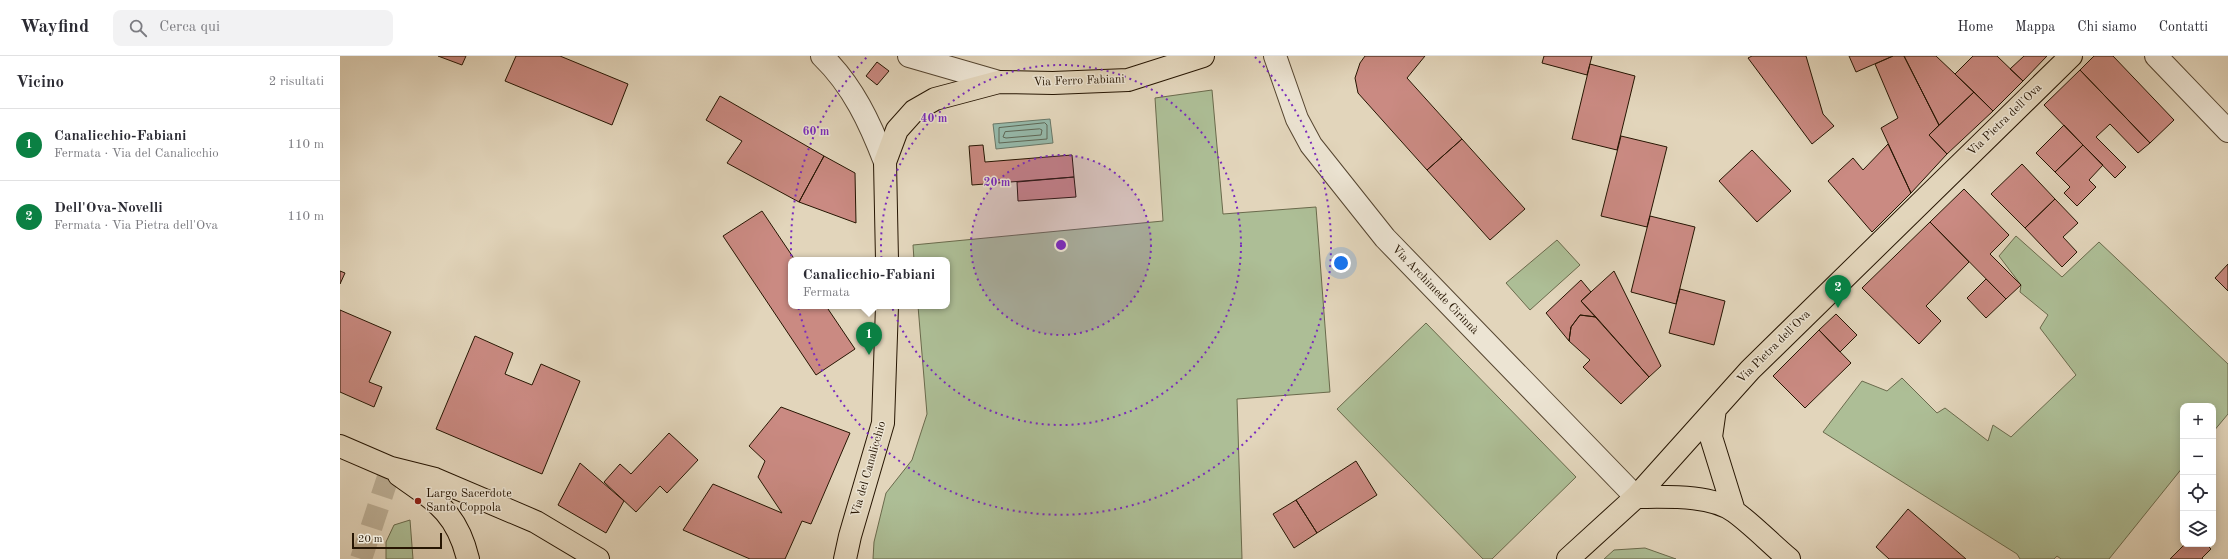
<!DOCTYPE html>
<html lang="it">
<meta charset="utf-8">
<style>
body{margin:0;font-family:"Old Standard TT",serif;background:#f2f2f3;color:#2b2b33}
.controls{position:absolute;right:12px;bottom:12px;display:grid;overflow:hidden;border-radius:8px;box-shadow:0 2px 10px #0003}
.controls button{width:36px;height:36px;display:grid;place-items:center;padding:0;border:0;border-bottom:1px solid #e1e1e2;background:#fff;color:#2b2b33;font:20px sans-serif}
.scale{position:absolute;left:12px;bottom:10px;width:90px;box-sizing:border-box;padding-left:4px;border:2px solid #261502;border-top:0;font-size:11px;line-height:14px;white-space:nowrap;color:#261502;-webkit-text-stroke:3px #ece4d3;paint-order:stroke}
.you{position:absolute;left:1001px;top:207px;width:14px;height:14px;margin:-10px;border:3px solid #fff;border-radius:50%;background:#1a73e8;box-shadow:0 0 0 6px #1a73e833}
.badge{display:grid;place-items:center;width:26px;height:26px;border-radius:50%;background:#0b8043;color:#fff;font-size:13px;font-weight:700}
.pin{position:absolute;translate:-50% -33px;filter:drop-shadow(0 1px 2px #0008)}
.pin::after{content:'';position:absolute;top:21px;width:14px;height:12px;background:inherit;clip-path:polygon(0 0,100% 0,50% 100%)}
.popup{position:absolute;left:448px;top:201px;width:162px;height:52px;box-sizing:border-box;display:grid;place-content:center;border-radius:8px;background:#fff;filter:drop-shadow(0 1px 3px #0005);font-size:13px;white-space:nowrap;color:#7c7c81}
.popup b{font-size:15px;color:#2b2b33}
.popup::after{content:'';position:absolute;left:50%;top:100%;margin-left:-8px;border:8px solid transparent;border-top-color:#fff}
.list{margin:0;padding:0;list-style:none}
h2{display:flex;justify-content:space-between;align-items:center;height:52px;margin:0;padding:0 16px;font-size:17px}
h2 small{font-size:13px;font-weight:400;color:#7c7c81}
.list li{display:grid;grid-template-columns:26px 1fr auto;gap:12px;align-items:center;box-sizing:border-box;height:72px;padding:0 16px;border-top:1px solid #e1e1e2}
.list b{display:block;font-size:15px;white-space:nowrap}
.list p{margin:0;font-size:13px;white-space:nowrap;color:#7c7c81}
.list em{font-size:13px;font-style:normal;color:#7c7c81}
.icon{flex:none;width:22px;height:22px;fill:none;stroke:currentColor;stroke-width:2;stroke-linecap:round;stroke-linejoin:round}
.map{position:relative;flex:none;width:1888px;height:503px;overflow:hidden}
header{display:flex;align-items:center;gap:24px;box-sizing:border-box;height:56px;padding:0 20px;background:#fff;border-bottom:1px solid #e1e1e2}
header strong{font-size:19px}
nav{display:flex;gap:22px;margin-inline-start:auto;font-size:14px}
.search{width:280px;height:36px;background:#f2f2f3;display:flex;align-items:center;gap:10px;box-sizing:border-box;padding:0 14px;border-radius:8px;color:#7c7c81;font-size:15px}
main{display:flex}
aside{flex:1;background:#fff}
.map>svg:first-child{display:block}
.green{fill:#adbe96;stroke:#6a6a4c}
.water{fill:#96b9aa;stroke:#697767}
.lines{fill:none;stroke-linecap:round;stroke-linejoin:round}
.shore{stroke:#5e6756;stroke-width:1}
.building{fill:#ca8a82;stroke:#261502}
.minor-tunnel{stroke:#bcaf96;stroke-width:22;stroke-dasharray:22 11;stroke-linecap:butt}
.minor-casing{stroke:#554530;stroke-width:24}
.major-casing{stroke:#261502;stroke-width:24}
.minor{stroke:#ece4d3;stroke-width:22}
.major{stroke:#e2d5bb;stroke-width:22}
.ring{fill:none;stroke:#7b2cbf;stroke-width:2;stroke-dasharray:2 4}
.poi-dot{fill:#8f2418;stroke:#ece4d3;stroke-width:1.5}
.labels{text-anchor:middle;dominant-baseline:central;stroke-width:3;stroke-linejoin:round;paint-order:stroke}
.street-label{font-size:12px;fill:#261502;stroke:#ece4d3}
.poi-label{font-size:12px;fill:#261502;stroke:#ece4d3;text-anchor:start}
.centre{fill:#7b2cbf;stroke:#ece4d3;stroke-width:2}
.ring-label{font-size:12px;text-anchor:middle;font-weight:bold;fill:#7b2cbf;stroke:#ece4d3;stroke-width:3;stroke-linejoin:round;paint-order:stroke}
</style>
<header>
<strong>Wayfind</strong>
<div class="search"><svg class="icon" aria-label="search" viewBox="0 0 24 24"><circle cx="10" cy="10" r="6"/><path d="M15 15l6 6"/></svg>Cerca qui</div>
<nav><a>Home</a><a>Mappa</a><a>Chi siamo</a><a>Contatti</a></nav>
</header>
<main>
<aside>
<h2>Vicino<small>2 risultati</small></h2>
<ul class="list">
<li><span class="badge">1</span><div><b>Canalicchio-Fabiani</b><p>Fermata · Via del Canalicchio</p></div><em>110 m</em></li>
<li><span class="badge">2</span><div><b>Dell'Ova-Novelli</b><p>Fermata · Via Pietra dell'Ova</p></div><em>110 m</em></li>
</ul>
</aside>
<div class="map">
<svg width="1888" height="503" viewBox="0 0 1888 503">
<rect width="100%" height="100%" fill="#e2d5bb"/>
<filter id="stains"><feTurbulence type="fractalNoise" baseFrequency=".005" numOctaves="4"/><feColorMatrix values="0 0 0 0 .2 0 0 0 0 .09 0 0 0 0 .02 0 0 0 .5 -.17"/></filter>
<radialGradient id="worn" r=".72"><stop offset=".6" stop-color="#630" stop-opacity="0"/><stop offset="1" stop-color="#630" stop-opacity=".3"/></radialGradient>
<!-- green -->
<path class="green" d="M872,34L883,158L976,151L990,336L897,343L902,503H533L534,486L546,437L572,404L587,358L578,250H607V204H574L573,189L823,165L815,42Z
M1676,180L1722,221L1759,186L1888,308V358L1873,376V350H1843V411L1769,503H1721L1717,500L1714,503H1680L1677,498L1483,376L1522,325L1547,335L1562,322L1597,357L1605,352L1648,385L1653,369L1671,381L1736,319L1700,272L1708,259L1680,236L1681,229L1659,200Z
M1217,184L1240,209L1190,254L1166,227Z
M1086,267L1236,421L1152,503H1143L997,353Z
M70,464L73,503H46V486L54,469Z
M1305,492L1336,503H1264L1274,494Z"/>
<!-- water -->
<path class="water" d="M710,63L713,87L656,93L653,68Z"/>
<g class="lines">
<!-- shore -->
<path class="shore" d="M705,67L707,69V83L659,87V72Z
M700,73L702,74L701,79L666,82L663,81L665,76Z"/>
</g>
<!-- building -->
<path class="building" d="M98,0H126L122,9Z
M176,0H220L288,28L272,69L165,25Z
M1025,0H1085L1067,22L1122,83L1087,114L1018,37L1015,22L1020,7Z
M1204,0H1252L1247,19L1202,7Z
M1412,0H1466L1483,58L1494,70L1472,88L1408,2Z
M1509,0H1553L1516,16Z
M1553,0H1564L1599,69L1589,79L1607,98L1571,137L1541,72L1558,62L1535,8Z
M1564,0H1596L1634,36L1599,69Z
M1633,0H1657L1683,25L1653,55L1615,18Z
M1684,0H1707L1683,25L1670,13Z
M1754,0H1773L1834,64L1810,87L1740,14Z
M537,6L549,15L537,29L526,20Z
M1250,8L1295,20L1277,94L1232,83Z
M1740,14L1810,87L1798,97L1770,68L1756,81L1786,111L1775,122L1704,49Z
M1634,36L1653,55L1607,98L1589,79Z
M380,40L484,100L459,146L387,107L402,85L366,64Z
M1724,69L1743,89L1715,116L1696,97Z
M1281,80L1327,91L1307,171L1261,160Z
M1122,83L1185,153L1150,184L1087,114Z
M1548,88L1571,137L1532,176L1488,125L1513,102L1523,114Z
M643,89L645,106L732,99L734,121L632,129L629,90Z
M1743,89L1763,109L1749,124L1756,131L1737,150L1724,137L1730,131L1715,116Z
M1412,94L1451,135L1417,166L1379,125Z
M484,100L515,117L516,167L459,146Z
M1682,108L1715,143L1685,172L1651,138Z
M734,121L736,141L678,145L677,126Z
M1624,133L1669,179L1650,198L1681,229L1666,243L1590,166Z
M1715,143L1738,167L1723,181L1737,196L1722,211L1685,172Z
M422,155L455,204H451V250H486L515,293L476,319L383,180Z
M1310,160L1355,171L1336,248L1291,236Z
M1590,166L1629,206L1586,250L1601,265L1579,288L1522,232Z
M1888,208V235L1875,222Z
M0,215L5,217L0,228Z
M1274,215L1321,310L1309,321L1241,245Z
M1646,223L1666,243L1646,262L1627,242Z
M1241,224L1251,236L1241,245L1256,261L1240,259L1231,271L1229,285L1206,257Z
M1340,233L1385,245L1374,289L1329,277Z
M0,254L51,276L29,326L42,331L34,351L0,336Z
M1496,258L1517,279L1500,296L1479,274Z
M1240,259L1256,261L1309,321L1281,348L1243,311L1250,304L1229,285L1231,271Z
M1479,274L1511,307L1465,352L1433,320Z
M135,280L173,297L165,318L192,329L201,308L240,325L202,418L96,373Z
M441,351L510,377L471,468L462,465L445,503H410L343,474L373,428L442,457L418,421L425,405L409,390Z
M329,377L358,404L327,437L320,430L296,456L264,426L280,408L291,418Z
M1016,405L1037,439L977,477L956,444Z
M240,407L284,445L266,477L218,449Z
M956,444L977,477L954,492L933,458Z
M1568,453L1626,503H1549L1536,491Z
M1845,488H1866L1871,493L1862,502L1863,503H1830Z"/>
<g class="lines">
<!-- minor-tunnel -->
<path class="minor-tunnel" d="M21,503L51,412"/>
<!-- minor casing -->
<g class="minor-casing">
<path id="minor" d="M482,0C513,30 530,67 545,106
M569,0L659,26
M935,0L957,63L971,89L1045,182L1296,441
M1816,0L1888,75"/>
</g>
<!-- major casing -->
<g class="major-casing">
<path id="major" d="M547,204L545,106L557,74L574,55L595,43L659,26L713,27L788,24L863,0
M1375,353L1371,381L1394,455
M0,390L51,412L95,423L196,466L258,503
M59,419C96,445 117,457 128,503
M1296,441C1325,441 1371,438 1395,456C1414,470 1431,488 1449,503
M505,503L510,480L543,367L547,250
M1228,503L1296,441L1410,314L1731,0"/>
</g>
<!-- minor -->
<use href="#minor" class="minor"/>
<!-- major -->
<use href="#major" class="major"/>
</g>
<!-- distance rings -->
<circle cx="721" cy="189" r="90" fill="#7b2cbf" fill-opacity=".12"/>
<g class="ring">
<circle cx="721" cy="189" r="90"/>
<circle cx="721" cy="189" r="180"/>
<path d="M915 1A270 270 0 1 1 527 1"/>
</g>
<!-- markers -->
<circle class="poi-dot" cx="78" cy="445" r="4"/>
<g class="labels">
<!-- street labels -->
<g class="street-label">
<text transform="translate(739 25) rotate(-2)">Via Ferro Fabiani</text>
<text transform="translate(1665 64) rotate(-44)">Via Pietra dell'Ova</text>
<text transform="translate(1095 234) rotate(46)">Via Archimede Cirinnà</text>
<text transform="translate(1434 291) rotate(-45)">Via Pietra dell'Ova</text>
<text transform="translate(529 413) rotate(-74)">Via del Canalicchio</text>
</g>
<!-- poi labels -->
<g class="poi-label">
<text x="86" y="438">Largo Sacerdote<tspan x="86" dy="14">Santo Coppola</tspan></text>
</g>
</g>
<circle cx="721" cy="189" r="6" class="centre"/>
<g class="ring-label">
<text x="594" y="66">40 m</text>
<text x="476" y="79">60 m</text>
<text x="657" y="130">20 m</text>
</g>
<rect width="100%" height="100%" filter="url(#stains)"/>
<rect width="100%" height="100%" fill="url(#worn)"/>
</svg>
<div class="controls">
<button>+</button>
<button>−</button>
<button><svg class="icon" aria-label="locate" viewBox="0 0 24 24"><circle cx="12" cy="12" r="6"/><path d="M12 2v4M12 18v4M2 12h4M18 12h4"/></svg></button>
<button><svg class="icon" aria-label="layers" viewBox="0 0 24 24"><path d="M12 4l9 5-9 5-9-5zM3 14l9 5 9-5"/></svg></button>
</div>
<div class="scale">20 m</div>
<div class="you"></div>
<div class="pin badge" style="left:529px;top:299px">1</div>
<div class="popup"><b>Canalicchio-Fabiani</b>Fermata</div>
<div class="pin badge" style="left:1498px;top:252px">2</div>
</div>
</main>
